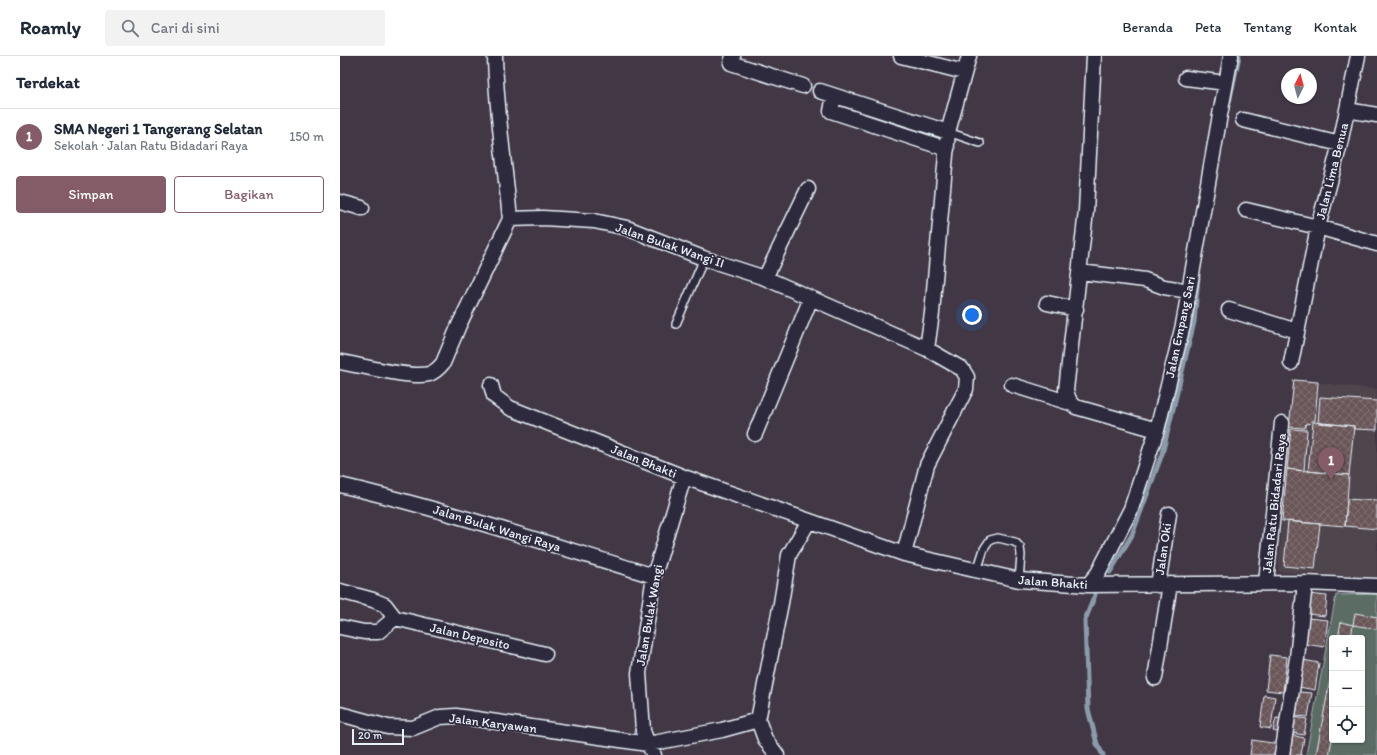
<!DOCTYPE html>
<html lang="id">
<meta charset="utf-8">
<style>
body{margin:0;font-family:Itim,sans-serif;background:#f2f2f3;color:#1f2937}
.controls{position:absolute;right:12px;bottom:12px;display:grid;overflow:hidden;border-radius:4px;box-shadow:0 1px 3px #0004}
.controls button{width:36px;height:36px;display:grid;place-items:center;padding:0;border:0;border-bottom:1px solid #e0e1e3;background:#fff;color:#1f2937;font:20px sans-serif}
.compass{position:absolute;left:941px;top:12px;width:36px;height:36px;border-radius:50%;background:#fff;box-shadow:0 1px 3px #0004;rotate:6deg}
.scale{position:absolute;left:12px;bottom:10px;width:52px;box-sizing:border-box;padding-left:4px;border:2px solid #e8f1f8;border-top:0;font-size:11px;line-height:14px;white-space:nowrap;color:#e8f1f8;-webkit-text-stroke:3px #2f2a3d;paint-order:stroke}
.you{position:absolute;left:632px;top:259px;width:14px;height:14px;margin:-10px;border:3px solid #fff;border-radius:50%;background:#1a73e8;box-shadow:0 0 0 6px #1a73e833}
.badge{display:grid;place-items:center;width:26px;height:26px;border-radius:50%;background:#845c67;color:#fff;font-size:13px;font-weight:700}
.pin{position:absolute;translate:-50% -33px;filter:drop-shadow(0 1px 2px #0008)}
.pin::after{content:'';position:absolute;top:21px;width:14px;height:12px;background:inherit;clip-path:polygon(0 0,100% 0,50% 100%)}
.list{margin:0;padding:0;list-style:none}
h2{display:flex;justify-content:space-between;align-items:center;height:52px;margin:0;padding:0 16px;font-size:17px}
h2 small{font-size:13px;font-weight:400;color:#747a83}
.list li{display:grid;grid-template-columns:26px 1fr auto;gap:12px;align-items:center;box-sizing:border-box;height:56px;padding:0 16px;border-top:1px solid #e0e1e3}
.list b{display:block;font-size:15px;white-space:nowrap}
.list p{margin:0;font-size:13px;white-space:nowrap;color:#747a83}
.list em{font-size:13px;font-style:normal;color:#747a83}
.actions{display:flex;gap:8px;padding:12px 16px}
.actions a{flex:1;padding:9px 0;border:1px solid #845c67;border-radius:4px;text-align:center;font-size:14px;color:#845c67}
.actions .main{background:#845c67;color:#fff}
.icon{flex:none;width:22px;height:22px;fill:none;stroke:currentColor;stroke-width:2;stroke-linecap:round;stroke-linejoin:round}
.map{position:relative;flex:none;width:1037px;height:699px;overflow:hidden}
header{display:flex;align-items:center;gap:24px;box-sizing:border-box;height:56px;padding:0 20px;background:#fff;border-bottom:1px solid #e0e1e3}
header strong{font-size:19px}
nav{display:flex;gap:22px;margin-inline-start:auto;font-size:14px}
.search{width:280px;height:36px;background:#f2f2f3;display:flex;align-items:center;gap:10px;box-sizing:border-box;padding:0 14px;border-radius:4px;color:#747a83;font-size:15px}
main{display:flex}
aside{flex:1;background:#fff}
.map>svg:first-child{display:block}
.built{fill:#50444e}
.grass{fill:#5a6c64;stroke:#a1aeae;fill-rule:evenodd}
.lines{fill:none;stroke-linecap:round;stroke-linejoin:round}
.stream{stroke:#8a9caa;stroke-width:5}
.building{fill:url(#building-cross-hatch);stroke:#e8f1f8}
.service-casing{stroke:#e8f1f8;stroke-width:10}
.minor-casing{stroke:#e8f1f8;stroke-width:17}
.service{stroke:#2f2a3d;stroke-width:7}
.minor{stroke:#2f2a3d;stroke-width:14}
.labels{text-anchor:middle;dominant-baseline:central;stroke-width:3.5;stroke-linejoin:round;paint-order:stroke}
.street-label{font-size:13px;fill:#e8f1f8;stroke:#2f2a3d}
</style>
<header>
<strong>Roamly</strong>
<div class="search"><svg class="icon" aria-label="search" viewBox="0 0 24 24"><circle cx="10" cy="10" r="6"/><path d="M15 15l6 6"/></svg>Cari di sini</div>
<nav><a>Beranda</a><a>Peta</a><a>Tentang</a><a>Kontak</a></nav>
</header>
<main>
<aside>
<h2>Terdekat<small></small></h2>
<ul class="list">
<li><span class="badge">1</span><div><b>SMA Negeri 1 Tangerang Selatan</b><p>Sekolah · Jalan Ratu Bidadari Raya</p></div><em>150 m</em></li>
</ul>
<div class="actions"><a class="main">Simpan</a><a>Bagikan</a></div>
</aside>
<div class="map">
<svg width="1037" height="699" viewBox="0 0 1037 699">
<defs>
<pattern id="building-cross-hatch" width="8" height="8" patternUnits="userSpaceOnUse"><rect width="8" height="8" fill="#6a5658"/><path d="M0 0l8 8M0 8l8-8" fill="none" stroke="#7f6f71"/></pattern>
</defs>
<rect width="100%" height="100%" fill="#413745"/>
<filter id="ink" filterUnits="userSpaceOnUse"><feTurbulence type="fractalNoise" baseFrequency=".025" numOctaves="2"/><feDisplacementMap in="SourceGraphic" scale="8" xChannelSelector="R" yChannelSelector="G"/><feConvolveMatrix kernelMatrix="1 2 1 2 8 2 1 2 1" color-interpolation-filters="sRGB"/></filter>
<g filter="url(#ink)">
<!-- built -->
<path class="built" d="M952,324L1037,333V521L938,516Z"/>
<!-- grass -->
<path class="grass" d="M1037,538V699H966L996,539ZM992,582H1022V684H992Z"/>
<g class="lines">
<!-- stream -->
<path class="stream" d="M889,47L899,0
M770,516L792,479L822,398L854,266L858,222
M755,539L745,564L748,653L757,688L763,699"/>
</g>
<!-- building -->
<path class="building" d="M954,324L978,326L975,365H971L970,368L966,367L965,372L949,371Z
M980,341L1037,345V374L1014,373V370L978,367Z
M973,366L1014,370L1009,419L968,415Z
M951,373L967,374L964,415L947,413Z
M947,413L1009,419L1005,470L942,465Z
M1007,443L1037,445V473L1005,470Z
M948,465L980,468L975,513L944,510Z
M969,538L987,540L985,560L968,558Z
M1015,557L1037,561V573L1013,569Z
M968,562L988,564L984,591L965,588Z
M1001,566L1013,569L1011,582H998Z
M930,599L947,601L943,636L926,634Z
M963,604L979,607L975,634L959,631Z
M992,613V683L989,699H976Z
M959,636L972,637L968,661L956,660Z
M924,639L935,641L931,673L920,671Z
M954,661L967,663L964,679L952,677Z
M936,662L944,663L941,677L933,675Z
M951,679L964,682L961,699H947Z
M912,684L939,688L937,699H910Z"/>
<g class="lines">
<!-- service casing -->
<g class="service-casing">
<path id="service" d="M608,76L640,87
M336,268L360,212L363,202
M637,515L644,493L650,484L658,482L675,486L680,491L681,499L679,524"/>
</g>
<!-- minor casing -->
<g class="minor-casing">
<path id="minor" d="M155,0C156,55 165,109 170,163
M393,0L391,7L463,30
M561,0L624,16
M754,0L746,155L726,334C728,342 729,346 736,351L817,374
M846,22L886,27
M480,35L608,76
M494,40L491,55L607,93
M1007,54L1037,59
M903,64L1000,88
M0,146L22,152
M906,154L978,171L1037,188
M170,163L203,162L254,165L287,172L363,202L425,222L587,293L622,313L627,321L626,333L587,409L564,498
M740,216L805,224L824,231L849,235
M425,222L468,133
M707,247L736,253
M889,254L957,275
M587,293L592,257L608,76L629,0
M0,306C20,309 71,323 89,318C95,316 99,312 103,307L119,269L170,163
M951,307L978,171L1000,88L1018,0
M151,329L154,340L170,352L344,421L564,498L679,524L748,529L965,527L1037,530
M672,329L730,347
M415,378L471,242
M0,429C106,454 209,488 314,520
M926,527L942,367
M748,529L758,517L791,453L817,374L843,269L880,59L891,0
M818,529L829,458
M0,535L33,544L45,549L55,562L205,598
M0,571L24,576H38L55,562
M815,622L830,528
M0,658L48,671L73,672L100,661L116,660L308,688L382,674L418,664L441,547L449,499L469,465
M418,664L425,683L437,699
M314,699L308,688L303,675L299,617L314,520L344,421
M942,699L957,602L965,527"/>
</g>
<!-- service -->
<use href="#service" class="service"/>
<!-- minor -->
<use href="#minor" class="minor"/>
</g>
</g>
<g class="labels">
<!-- street labels -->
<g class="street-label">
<text transform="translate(992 115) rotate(-76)">Jalan Lima Benua</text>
<text transform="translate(330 189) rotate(19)">Jalan Bulak Wangi II</text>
<text transform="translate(840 271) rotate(-78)">Jalan Empang Sari</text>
<text transform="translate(304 405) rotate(22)">Jalan Bhakti</text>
<text transform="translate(934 447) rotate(-84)">Jalan Ratu Bidadari Raya</text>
<text transform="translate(157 472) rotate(17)">Jalan Bulak Wangi Raya</text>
<text transform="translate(823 493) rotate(-82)">Jalan Oki</text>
<text transform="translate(713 526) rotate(4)">Jalan Bhakti</text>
<text transform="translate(309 559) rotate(-80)">Jalan Bulak Wangi</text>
<text transform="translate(130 580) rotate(13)">Jalan Deposito</text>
<text transform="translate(153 667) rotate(7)">Jalan Karyawan</text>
</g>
</g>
</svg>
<div class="controls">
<button>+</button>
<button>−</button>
<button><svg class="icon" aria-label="locate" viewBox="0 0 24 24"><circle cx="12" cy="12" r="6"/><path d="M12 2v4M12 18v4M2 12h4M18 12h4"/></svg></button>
</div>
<svg class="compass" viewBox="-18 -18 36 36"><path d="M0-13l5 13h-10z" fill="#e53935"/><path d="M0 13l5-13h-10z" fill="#747a83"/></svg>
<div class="scale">20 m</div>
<div class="you"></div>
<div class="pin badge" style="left:991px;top:424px">1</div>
</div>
</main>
